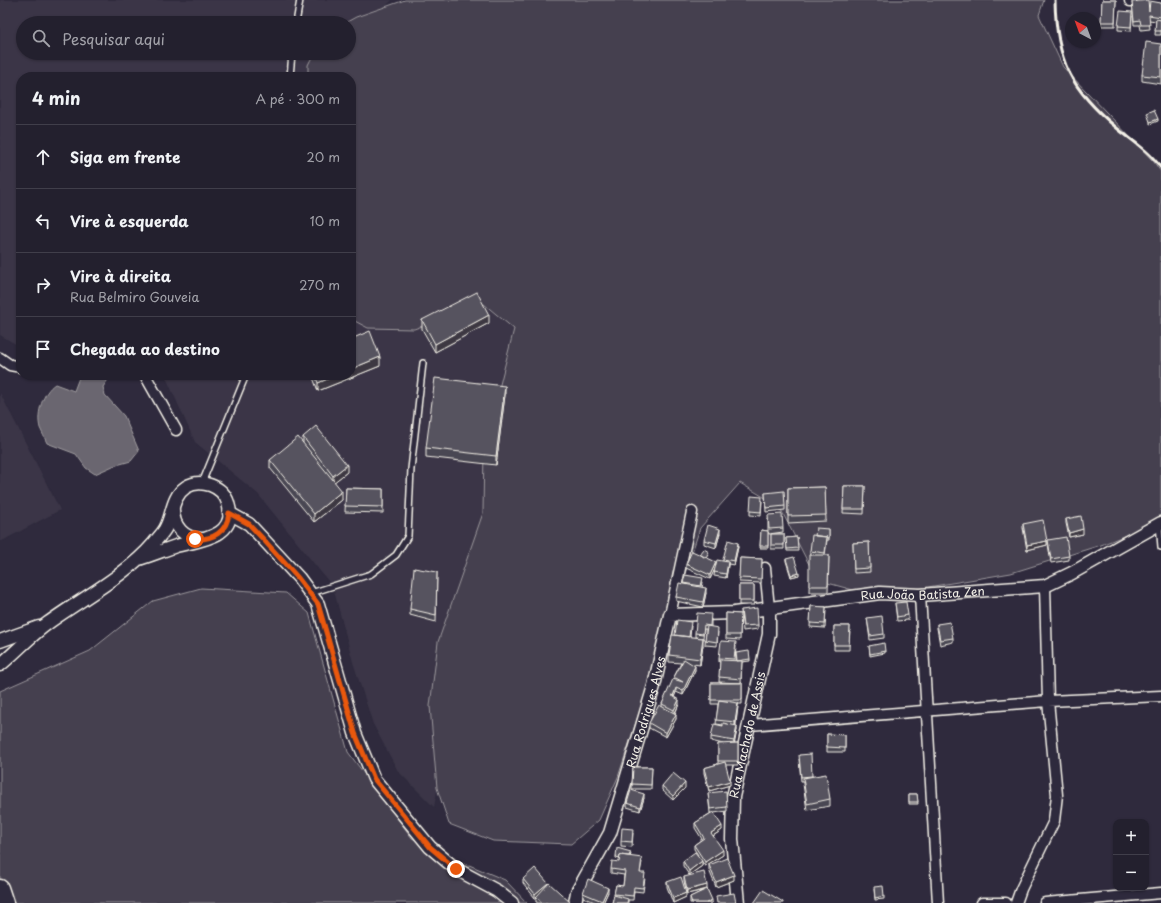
<!DOCTYPE html>
<html lang="pt">
<meta charset="utf-8">
<style>
body{margin:0;font-family:"Playpen Sans",sans-serif;background:#2b2836;color:#f1f3f6}
.controls{position:absolute;right:12px;bottom:12px;display:grid;overflow:hidden;border-radius:8px;box-shadow:0 1px 3px #0004}
.controls button{width:36px;height:36px;display:grid;place-items:center;padding:0;border:0;border-bottom:1px solid #403e4a;background:#23202e;color:#f1f3f6;font:20px sans-serif}
.compass{position:absolute;left:1065px;top:12px;width:36px;height:36px;border-radius:50%;background:#23202e;box-shadow:0 1px 3px #0004;rotate:319deg}
.stop{position:absolute;width:12px;height:12px;margin:-9px;border:3px solid #ea580c;border-radius:50%;background:#fff}
.stop.end{background:#ea580c;border-color:#fff;box-shadow:0 1px 4px #0008}
.list{margin:0;padding:0;list-style:none}
h2{display:flex;justify-content:space-between;align-items:center;height:52px;margin:0;padding:0 16px;font-size:17px}
h2 small{font-size:13px;font-weight:400;color:#a3a3aa}
.list li{display:grid;grid-template-columns:26px 1fr auto;gap:12px;align-items:center;box-sizing:border-box;height:64px;padding:0 16px;border-top:1px solid #403e4a}
.list b{display:block;font-size:15px;white-space:nowrap}
.list p{margin:0;font-size:13px;white-space:nowrap;color:#a3a3aa}
.list em{font-size:13px;font-style:normal;color:#a3a3aa}
.icon{flex:none;width:22px;height:22px;fill:none;stroke:currentColor;stroke-width:2;stroke-linecap:round;stroke-linejoin:round}
.map{position:relative;flex:none;width:1161px;height:903px;overflow:hidden}
.search{position:absolute;background:#23202e;box-shadow:0 1px 3px #0004;left:16px;top:16px;width:340px;height:44px;display:flex;align-items:center;gap:10px;box-sizing:border-box;padding:0 14px;border-radius:22px;color:#a3a3aa;font-size:15px}
.panel{position:absolute;background:#23202e;box-shadow:0 1px 3px #0004;left:16px;top:72px;width:340px;height:308px;border-radius:16px}
.map>svg:first-child{display:block}
.built{fill:#3b3647}
.green{fill:#454050;stroke:#9c989c}
.water{fill:#6a6670;stroke:#a19ea0}
.lines{fill:none;stroke-linecap:round;stroke-linejoin:round}
.service-casing{stroke:#f4f1e8;stroke-width:8}
.minor-casing{stroke:#f4f1e8;stroke-width:13}
.tertiary-casing{stroke:#f4f1e8;stroke-width:15}
.primary-casing{stroke:#f4f1e8;stroke-width:19}
.service{stroke:#2f2a3d;stroke-width:5}
.minor{stroke:#2f2a3d;stroke-width:10}
.tertiary{stroke:#2f2a3d;stroke-width:12}
.primary{stroke:#2f2a3d;stroke-width:16}
.rail{stroke:#f4f1e8;stroke-width:3}
.wall{fill:#4a4752;stroke:#f4f1e8}
.shaded-wall{fill:#3c3942;stroke:#f4f1e8}
.building{fill:#56525f;stroke:#f4f1e8}
.route{stroke:#ea580c;stroke-width:5}
.labels{text-anchor:middle;dominant-baseline:central;stroke-width:3.5;stroke-linejoin:round;paint-order:stroke}
.street-label{font-size:12px;fill:#f4f1e8;stroke:#2f2a3d}
</style>
<div class="map">
<svg width="1161" height="903" viewBox="0 0 1161 903">
<rect width="100%" height="100%" fill="#2f2a3d"/>
<filter id="ink" filterUnits="userSpaceOnUse"><feTurbulence type="fractalNoise" baseFrequency=".025" numOctaves="2"/><feDisplacementMap in="SourceGraphic" scale="8" xChannelSelector="R" yChannelSelector="G"/><feConvolveMatrix kernelMatrix="1 2 1 2 8 2 1 2 1" color-interpolation-filters="sRGB"/></filter>
<g filter="url(#ink)">
<!-- built -->
<path class="built" d="M0,0H392L349,43V23H23V53H339L325,77H21V347L0,335Z
M538,257L434,807L398,771L373,724L353,662L333,587L258,494L195,442L165,375H351V317Z
M0,393L60,510L0,542Z"/>
<!-- green -->
<path class="green" d="M405,0H1044L1039,15L1063,67L1154,162L1161,172V521L1101,545L1011,573L922,588L853,590L817,580L779,506L740,483L700,528L618,777L599,820L571,844L493,841L449,824L437,788L430,706L438,642L483,513L484,448L514,329L484,304L414,329L368,328L351,319V77H308V65L314,53H349V23H345L356,17Z
M201,588L286,593L309,613L348,752L412,838L438,852L505,880L527,903H0V691L90,651L153,601Z"/>
<!-- water -->
<path class="water" d="M80,375H111L103,387L105,395L124,416L139,451L131,461L113,466L95,474L86,468L76,454L47,443C45,438 42,433 40,428C36,413 43,392 55,384L74,391Z"/>
<g class="lines">
<!-- service casing -->
<g class="service-casing">
<path id="service" d="M296,23L300,0
M290,77L292,53
M202,483L246,375
M1159,524L1161,547
M311,593L371,574L396,555L408,536L411,469L423,363"/>
</g>
<!-- minor casing -->
<g class="minor-casing">
<path id="minor" d="M1130,1H1161
M0,358L10,365L21,367
M145,375L176,430
M765,568L769,608
M920,595L938,903
M670,615L692,512
M749,725L1048,701L1161,696
M982,903H1006
M1016,903L1021,889L1054,821L1057,795L1048,701L1045,586
M1045,903L1161,893"/>
</g>
<!-- tertiary casing -->
<g class="tertiary-casing">
<g id="tertiary">
<path d="M173,510C173,526 184,539 201,539"/>
<path d="M229,513L249,524L263,539L299,578L318,604L355,733L374,779L430,847L456,869L497,891L512,903"/>
<path d="M0,641L39,627"/>
<path d="M0,665C16,652 31,635 48,623C81,599 127,575 154,543C157,539 162,534 165,529C173,516 171,497 186,487C201,478 223,486 228,503C239,538 198,540 176,546C164,550 152,555 139,559"/>
<path id="s1" d="M575,903L577,892L610,833L654,686L670,615L734,613L880,593L920,595L1045,586L1072,573L1161,523"/>
<path id="s2" d="M738,903L732,839L733,797L769,634V608"/>
</g>
</g>
<!-- primary casing -->
<g class="primary-casing">
<path id="primary" d="M0,888L5,903"/>
</g>
<!-- service -->
<use href="#service" class="service"/>
<!-- minor -->
<use href="#minor" class="minor"/>
<!-- tertiary -->
<use href="#tertiary" class="tertiary"/>
<!-- primary -->
<use href="#primary" class="primary"/>
<!-- rail -->
<path class="rail" d="M1055,0C1056,61 1071,90 1118,129C1133,141 1150,152 1161,168"/>
</g>
<!-- wall -->
<path class="wall" d="M1102,0H1116L1115,26H1101Z
M1132,2L1149,11L1161,3V35H1155L1156,21L1149,20L1150,29L1141,30L1140,25H1134Z
M1132,16L1131,31L1118,30V26Z
M1161,44V84L1142,81V75Z
M422,320L489,323L435,352L422,329Z
M380,366L318,391L312,375H351Z
M505,395L496,465L426,457V448Z
M303,437L347,472L334,482L342,500L314,522L270,468V460L303,443Z
M844,486H865L864,514L843,513Z
M825,487L826,521L788,523V488Z
M346,488L383,489V513L345,512Z
M765,493L785,506V510L766,512Z
M762,501L761,516L750,515V511Z
M768,519L783,528V532L769,534L768,532V548H760L761,530L768,531Z
M1066,519L1083,534L1069,537L1066,523Z
M1023,524L1047,545L1027,550L1023,528Z
M829,529V540H827L825,555H829L828,592H809L810,551L815,536Z
M720,533L716,548L704,544V540Z
M771,534H784V549H771Z
M797,537L798,551H787L786,538Z
M1048,540L1069,556V560L1051,563L1048,544Z
M869,542L870,572L854,573L853,543Z
M738,547L734,565L728,564L726,578L714,576L715,568L710,579L686,568V564L700,555V554L709,555L707,558L716,565L723,561V559Z
M740,558L762,559L761,583L739,582Z
M786,559L799,575L791,577L786,561Z
M437,572L436,622L410,615V609Z
M685,575L703,582L702,588L706,593L703,607L676,601V597L683,584Z
M739,585H754V605H739Z
M895,603L908,615V620L897,621Z
M811,606L826,607L825,628L810,627Z
M741,610L758,625V629L743,631Z
M726,613L741,614L740,640L726,639Z
M867,618L884,634V638L870,640Z
M711,619V627L718,632L717,646L705,645L706,629H704L703,638L695,637V633Z
M937,624L953,638V642L940,645L937,628Z
M691,626L690,637L703,645L700,665L693,664L695,670L683,695L676,692L674,697L679,704L675,714L676,719L666,737L649,728V723L662,707V704L674,679V677L681,663L669,662V655Z
M834,626H850L849,650H834Z
M736,646L735,661H737L736,653L750,659V661L742,662L741,683L719,682L720,662H719V658Z
M869,646L885,651V653L870,656Z
M711,683H742V704H738L736,725L737,730L734,743H738V765H725L730,785L709,791L704,773V768L718,764V744H723L711,741V737L723,725L716,724L718,704H711Z
M827,734L845,735V752H827Z
M799,759L830,799V806L807,810L803,784V781H801Z
M633,767H652L651,789H632Z
M662,786L685,788L673,800L662,790Z
M708,793L727,807V811L714,813L722,830L713,836L723,855L705,866L702,862V866L689,875L683,866V861L698,855L694,849V845L702,839L695,828V823L711,813H710Z
M909,794H917L918,804H909Z
M644,798L640,811L627,807V803Z
M633,833L632,847L621,846V841Z
M631,854L630,857L642,862L640,873L645,878L643,892L634,891L633,900H628V903H612L614,895L616,885L623,886L624,875L611,873V869L619,862L620,859L616,858V856Z
M709,865L734,880L716,887L709,870Z
M684,877L707,889L712,903H690V897L705,890L687,894L684,881Z
M523,879L548,885L571,903H538L536,902V897L535,898L523,883Z
M667,882L686,897L673,903L667,887Z
M874,889L884,896V899L875,900Z
M608,892L603,903H597L583,897V893Z"/>
<!-- shaded-wall -->
<path class="shaded-wall" d="M1158,119V121L1150,124V122Z
M489,315V323L435,352V344Z
M380,357V366L318,391V383L337,375H351V369Z
M505,386V395L496,465V456Z
M347,465V472L333,483V476Z
M342,491V500L314,522V514Z
M720,529V533L716,548V543Z
M1083,529V534L1069,537V533Z
M1047,541V545L1027,550V545Z
M738,543V547L734,565V561Z
M716,562V567L710,579V575Z
M728,562V566L726,578V574Z
M799,573V575L791,577V575Z
M706,588V593L703,607V602Z
M703,638V645L700,665V659Z
M695,666V670L683,695V691Z
M676,688V692L673,700V696Z
M679,700V704L674,715V710Z
M738,703V707L735,727V722Z
M676,714V719L666,737V733Z
M737,726V730L734,746V741Z
M730,781V785L709,791V787Z
M685,783V788L673,800V796Z
M644,794V798L640,811V807Z
M722,826V830L711,837V833Z
M723,850V855L705,866V862Z
M702,861V866L689,875V871Z
M734,875V880L716,887V882Z
M548,883V888L535,898V894Z
M707,885V889L687,894V890Z
M608,888V892L603,903H602V901Z
M686,893V897L673,903V898Z
M712,900V903H706Z"/>
<!-- building -->
<path class="building" d="M1102,0H1116L1115,22H1101Z
M1148,0L1149,11L1150,1L1161,3V17L1149,15L1150,25H1141L1140,20L1134,21L1132,2Z
M1120,11L1132,12L1131,27L1118,26Z
M1156,19L1161,20V31H1155Z
M1146,42L1161,44V77L1142,75Z
M1154,110L1158,119L1150,122L1147,113Z
M477,292L489,315L435,344L422,320Z
M370,331L380,357L351,369V339Z
M315,375H337L318,383Z
M435,378L505,386L496,456L426,448Z
M316,426L347,465L333,476L303,437Z
M298,437L342,491L314,514L270,460Z
M844,486H865L864,509H843Z
M825,487L826,515L788,516V488Z
M346,488L383,489V507L345,506Z
M784,491L785,506L766,508L765,493Z
M751,496L762,497L761,512L750,511Z
M782,514L783,528L769,529L768,515Z
M1081,516L1083,529L1069,533L1066,519Z
M1043,520L1047,541L1027,545L1023,524Z
M708,525L720,529L716,543L704,540Z
M816,528L829,529V538H827V537L815,536Z
M761,530L768,531V546H760Z
M771,534H784V545H771Z
M812,535L827,537L825,553L810,551Z
M797,537L798,548L787,549L786,538Z
M1066,537L1069,556L1051,559L1048,540Z
M728,540L738,543L734,561L723,559Z
M869,542L870,568L854,569L853,543Z
M704,549L709,552L705,558L700,554Z
M692,551L716,562L710,575L686,564Z
M809,555H829L828,586H809Z
M794,557L799,573L791,575L786,559Z
M740,558L762,559L761,579L739,578Z
M717,560L728,562L726,574L714,572Z
M414,568L437,572L436,615L410,609Z
M685,575L703,578L701,586L683,583Z
M679,583L706,588L703,602L676,597Z
M739,585H754V601H739Z
M906,602L908,615L897,617L895,603Z
M811,606L826,607L825,624L810,623Z
M757,608L758,625L743,626L741,610Z
M697,613L711,614L710,626L704,625L703,634L695,633Z
M726,613L741,614L740,635H726Z
M882,616L884,634L870,636L867,618Z
M677,620L691,622L689,637L675,635Z
M950,622L953,638L940,640L937,624Z
M707,626L718,628L717,642L705,640Z
M834,626H850L849,645H834Z
M672,635L703,638L700,659L669,655Z
M721,641L736,642L734,659L719,658Z
M884,643L885,651L870,654L869,646Z
M749,651L750,659L737,661L736,653Z
M684,659L695,666L683,691L676,688L673,696L671,695L679,700L674,710L662,704L673,679L683,682L674,677Z
M720,660L742,661L741,679L719,677Z
M711,683H742V700H711Z
M719,700L738,703L735,722L716,720Z
M659,705L676,714L666,733L649,723Z
M723,723L737,726L734,741L711,737L714,724L723,726Z
M827,734L845,735V748L827,747Z
M738,743V761H718V744Z
M811,754L812,776L801,777L799,755Z
M725,762L730,781L709,787L704,768Z
M633,767H652L651,785L632,784Z
M673,773L685,783L673,796L662,786Z
M826,774L830,799L807,804L803,778Z
M631,790L644,794L640,807L627,803Z
M726,791L727,807L710,809L708,793Z
M909,794H917L918,802H909Z
M713,812L722,826L711,833L723,850L705,862L694,845L704,838L695,823Z
M622,828L633,829L632,842L621,841Z
M617,848L631,852L629,856L620,855V857L616,856Z
M695,852L702,861L689,871L683,861Z
M620,855L642,858L640,873H645L643,888L634,887L633,896L614,894L616,885L623,886L625,871L611,869L612,861L619,862Z
M727,858L734,875L716,882L709,865Z
M535,868L548,883L535,894L523,879Z
M704,872L707,885L687,890L684,877Z
M681,877L686,893L673,898L667,882Z
M588,879L608,888L602,901L583,893Z
M549,883L571,903H547L546,902L545,903H543L536,897Z
M883,886L884,896L875,898L874,887Z
M707,889L712,900L706,903H692L690,897Z
M763,890L783,902V903H754Z
M734,893L736,903H717L716,896Z
M614,895L628,899L627,903H612Z"/>
</g>
<g class="lines" filter="url(#ink)">
<!-- route -->
<path class="route" d="M195,539C213,540 227,532 229,513L249,524L263,539L298,578L318,604L355,733L374,779L430,847L456,869"/>
</g>
<g class="labels">
<!-- street labels -->
<g class="street-label">
<text stroke="none"><textPath href="#s1" startOffset="559">Rua João Batista Zen</textPath></text>
<text stroke="none"><textPath href="#s1" startOffset="205">Rua Rodrigues Alves</textPath></text>
<text stroke="none"><textPath href="#s2" startOffset="170">Rua Machado de Assis</textPath></text>
</g>
</g>
</svg>
<div class="controls">
<button>+</button>
<button>−</button>
</div>
<svg class="compass" viewBox="-18 -18 36 36"><path d="M0-13l5 13h-10z" fill="#e53935"/><path d="M0 13l5-13h-10z" fill="#a3a3aa"/></svg>
<div class="stop" style="left:195px;top:539px"></div>
<div class="stop end" style="left:456px;top:869px"></div>
<div class="search"><svg class="icon" aria-label="search" viewBox="0 0 24 24"><circle cx="10" cy="10" r="6"/><path d="M15 15l6 6"/></svg>Pesquisar aqui</div>
<section class="panel">
<h2>4 min<small>A pé · 300 m</small></h2>
<ul class="list">
<li><svg class="icon" aria-label="ahead" viewBox="0 0 24 24"><path d="M12 20V5M6 11l6-6 6 6"/></svg><div><b>Siga em frente</b></div><em>20 m</em></li>
<li><svg class="icon" aria-label="left" viewBox="0 0 24 24"><path d="M17 20v-9H6M10 6l-5 5 5 5"/></svg><div><b>Vire à esquerda</b></div><em>10 m</em></li>
<li><svg class="icon" aria-label="right" viewBox="0 0 24 24"><path d="M7 20v-9h11M14 6l5 5-5 5"/></svg><div><b>Vire à direita</b><p>Rua Belmiro Gouveia</p></div><em>270 m</em></li>
<li><svg class="icon" aria-label="arrive" viewBox="0 0 24 24"><path d="M6 21V4h12l-3 4 3 4H6"/></svg><div><b>Chegada ao destino</b></div></li>
</ul>
</section>
</div>
